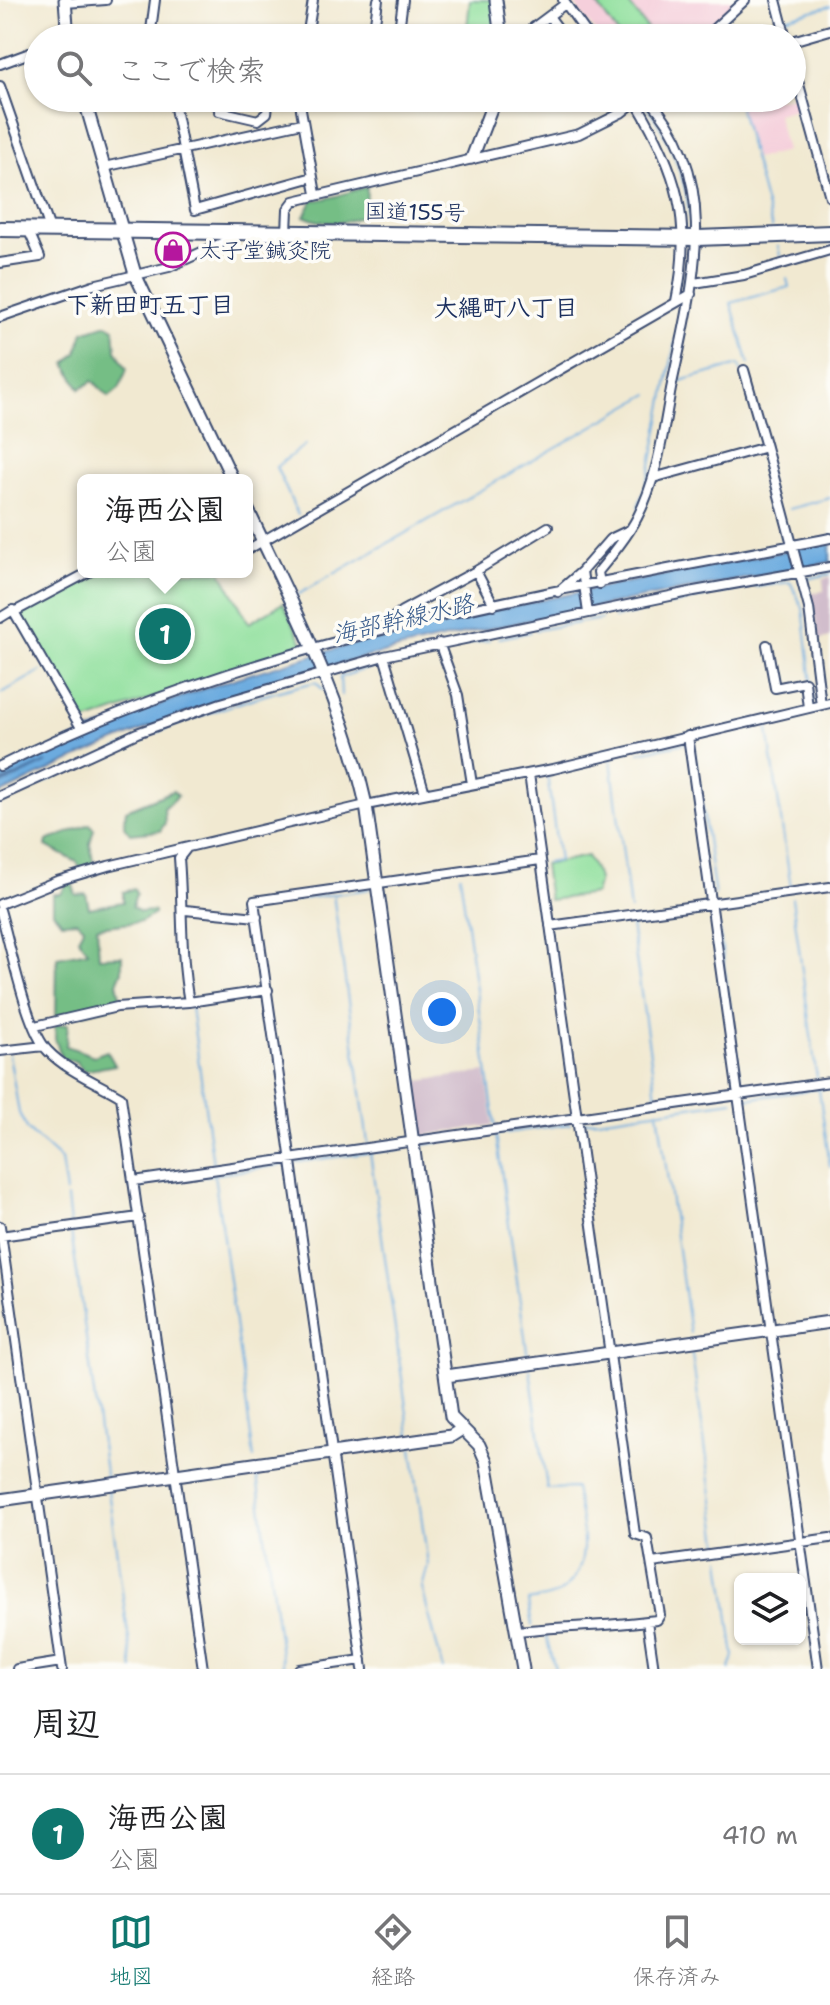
<!DOCTYPE html>
<html lang="ja">
<meta charset="utf-8">
<style>
body{margin:0;font-family:"Shantell Sans","Klee One",sans-serif;background:#f6f6f6;color:#202124}
.controls{position:absolute;right:24px;bottom:24px;display:grid;overflow:hidden;border-radius:12px;box-shadow:0 2px 6px #0004}
.controls button{width:72px;height:72px;display:grid;place-items:center;padding:0;border:0;border-bottom:2px solid #e0e0e0;background:#fff;color:#202124;font:40px sans-serif}
.you{position:absolute;left:442px;top:1012px;width:28px;height:28px;margin:-20px;border:6px solid #fff;border-radius:50%;background:#1a73e8;box-shadow:0 0 0 12px #1a73e833}
.badge{display:grid;place-items:center;width:52px;height:52px;border-radius:50%;background:#0f766e;color:#fff;font-size:26px;font-weight:700}
.pin{position:absolute;translate:-50% -50%;border:4px solid #fff;box-shadow:0 2px 8px #0006}
.popup{position:absolute;left:77px;top:474px;width:176px;height:104px;box-sizing:border-box;display:grid;place-content:center;border-radius:12px;background:#fff;filter:drop-shadow(0 2px 6px #0005);font-size:26px;white-space:nowrap;color:#757577}
.popup b{font-size:30px;color:#202124}
.popup::after{content:'';position:absolute;left:50%;top:100%;margin-left:-16px;border:16px solid transparent;border-top-color:#fff}
.list{margin:0;padding:0;list-style:none}
h2{display:flex;justify-content:space-between;align-items:center;height:104px;margin:0;padding:0 32px;font-size:34px}
h2 small{font-size:26px;font-weight:400;color:#757577}
.list li{display:grid;grid-template-columns:52px 1fr auto;gap:24px;align-items:center;box-sizing:border-box;height:120px;padding:0 32px;border-top:2px solid #e0e0e0}
.list b{display:block;font-size:30px;white-space:nowrap}
.list p{margin:0;font-size:26px;white-space:nowrap;color:#757577}
.list em{font-size:26px;font-style:normal;color:#757577}
.icon{flex:none;width:44px;height:44px;fill:none;stroke:currentColor;stroke-width:2;stroke-linecap:round;stroke-linejoin:round}
.map{position:relative;flex:none;width:830px;height:1669px;overflow:hidden}
.search{position:absolute;background:#fff;box-shadow:0 2px 6px #0004;left:24px;right:24px;top:24px;height:88px;display:flex;align-items:center;gap:20px;box-sizing:border-box;padding:0 28px;border-radius:44px;color:#757577;font-size:30px}
.sheet{height:224px;background:#fff}
nav{display:flex;justify-content:space-around;align-items:center;box-sizing:border-box;height:112px;border-top:2px solid #e0e0e0;background:#fff;font-size:22px;color:#757577}
nav a{display:grid;justify-items:center;gap:4px}
nav .on{color:#0f766e}
.map>svg:first-child{display:block}
.built{fill:#f5cfdb}
.industrial{fill:#d1bdcc}
.green{fill:#91e09e;stroke:#56887e;stroke-width:2}
.forest{fill:#74be85;stroke:#487672;stroke-width:2}
.water{fill:#6cabdf;stroke:#446d9e;stroke-width:2}
.lines{fill:none;stroke-linecap:round;stroke-linejoin:round}
.stream{stroke:#6cabdf;stroke-width:2}
.street-casing{stroke:#3b4b6f;stroke-width:12}
.secondary-casing{stroke:#3b4b6f;stroke-width:15}
.highway-casing{stroke:#3b4b6f;stroke-width:18}
.street{stroke:#fff;stroke-width:8}
.secondary{stroke:#fff;stroke-width:11}
.highway{stroke:#fff;stroke-width:14}
.labels{text-anchor:middle;dominant-baseline:central;stroke-width:7;stroke-linejoin:round;paint-order:stroke}
.street-label{font-size:22px;fill:#1b2f5e;stroke:#fdfcf7}
.poi-label{font-size:22px;fill:#1b2f5e;stroke:#fdfcf7;text-anchor:start}
.neighbourhood-label{font-size:24px;font-weight:bold;fill:#1b2f5e;stroke:#fdfcf7}
.water-label{font-size:24px;font-style:italic;fill:#375a8b;stroke:#fdfcf7}
</style>
<div class="map">
<svg width="830" height="1669" viewBox="0 0 830 1669">
<rect width="100%" height="100%" fill="#fdfcf7"/>
<filter id="ink" filterUnits="userSpaceOnUse"><feTurbulence type="fractalNoise" baseFrequency=".0125" numOctaves="2"/><feDisplacementMap in="SourceGraphic" scale="16" xChannelSelector="R" yChannelSelector="G"/><feConvolveMatrix kernelMatrix="1 2 1 2 8 2 1 2 1" color-interpolation-filters="sRGB"/></filter>
<filter id="wash" filterUnits="userSpaceOnUse"><feTurbulence type="fractalNoise" baseFrequency=".006" numOctaves="4" result="noise"/><feDisplacementMap in="SourceGraphic" scale="32" xChannelSelector="R" yChannelSelector="G"/><feGaussianBlur stdDeviation="1.8" result="paint"/><feColorMatrix in="noise" values="0 0 0 0 0 0 0 0 0 0 0 0 0 0 0 0 0 1.4 0 .05"/><feComposite in="paint" operator="in"/></filter>
<g filter="url(#wash)">
<rect width="100%" height="100%" fill="#f1e9d1"/>
<!-- built -->
<path class="built" d="M571,0H739L697,38H600Z
M796,83L802,107L777,114L786,151L755,159L738,100L792,98V85Z"/>
<!-- industrial -->
<path class="industrial" d="M830,577V637L819,640L812,593L824,591L823,579Z
M486,1072L493,1125L419,1136L411,1082Z"/>
<!-- green -->
<path class="green" d="M470,0H492L497,38H466Z
M594,0H626L651,34L645,38H621Z
M106,572H221L249,623L283,603L304,645L85,722L21,617L23,612Z
M587,856L599,879L595,894L549,900L544,865Z"/>
<!-- forest -->
<path class="forest" d="M367,187L366,213C348,225 322,225 304,216L313,200C333,200 347,191 367,187Z
M107,324L114,328L116,350L127,369L119,389L109,397L93,381L80,389L66,364L77,353L83,332Z
M173,791L178,796L164,808L165,823L160,831L130,834L124,826L126,810Z
M90,824L94,829L90,843L94,867L81,870L77,862L46,846L47,841Z
M68,881L72,882L76,895L86,894L89,908L123,902V892L134,889L136,894L132,907L140,912L154,911V914L141,922L97,927L99,957L122,956V971L117,983L122,1004L56,1020L57,957L88,951L78,938L84,927L77,921L62,922L53,912V894H61Z
M68,1024L66,1046L94,1056L107,1051L115,1065L84,1071L75,1061L63,1060L55,1039V1025Z"/>
<!-- water -->
<path class="water" d="M830,542V562C661,596 487,623 321,669C210,700 103,743 0,794V785L47,762L0,783V772C267,642 543,601 830,542Z"/>
<g class="lines">
<!-- stream -->
<path class="stream" d="M785,18L830,6
M584,23L595,38
M720,36L777,21
M713,38L720,35L721,38
M737,98L772,228
M643,102C671,137 690,188 691,233
M778,246L781,260
M685,293L691,243
M749,364L731,303L789,287L787,279
M677,382L739,365L741,371
M518,469L649,394
M638,507L649,475L683,303
M789,509L830,498
M780,514L782,541
M298,515L276,467L305,445
M334,574L516,470
M807,579L830,574
M755,587L790,582L803,608L814,702
M299,594L330,576
M717,594L747,588
M656,608L707,596
M614,618L646,611
M536,630L601,619
M499,638L530,632
M445,648L489,640
M389,662L437,650
M0,694L41,671
M341,695L340,677L382,664
M767,723L791,888
M693,739L715,896
M640,752L685,743
M611,759L630,910
M24,792C116,747 216,704 316,682L323,690
M545,863L559,861L547,774
M460,875L495,1125
M333,894L368,1143
M792,898L817,1079
M289,901L369,889
M716,909L742,1089
M630,918L657,1102
M191,1007L213,1164
M9,1054L19,1113L28,1130L61,1160L66,1193
M819,1090L830,1166
M746,1099L830,1087
M658,1111L690,1333
M583,1122L733,1101
M496,1134L528,1358
M420,1145L570,1124
M370,1152L410,1435
M297,1162L407,1148
M214,1174L254,1458
M67,1198L70,1224
M144,1212L140,1185L288,1164
M691,1348L720,1550
M530,1370L547,1489L575,1488C581,1523 596,1569 559,1593C551,1598 537,1599 528,1601L532,1626
M412,1448L428,1565L422,1588L443,1669
M256,1469L283,1669
M42,1488L106,1479L71,1231
M108,1490L133,1669
M0,1494L32,1489
M721,1559L734,1656L730,1669
M545,1633L555,1669"/>
</g>
</g>
<g filter="url(#ink)">
<g class="lines">
<!-- street casing -->
<g class="street-casing">
<path id="street" d="M563,0L590,38
M776,0L786,38
M65,3L106,0
M549,16L565,38
M150,38L155,0
M307,38L313,0
M373,38L378,0
M398,38L403,0
M530,38L526,33L565,4
M704,38L745,0
M792,41L830,30
M792,59L830,197
M0,64L38,50
M0,86L50,229
M173,98L195,210L313,177
M198,98L217,105
M218,98L219,111L258,120L267,113L269,98
M299,98L316,194
M398,98L407,104L438,98
M477,98L494,103
M610,98L621,113
M636,102C677,170 693,222 676,301
M104,167L302,123
M287,232L288,209L294,201L579,134L621,113L640,98
M0,263L40,257L28,229
M694,283L744,275L830,250
M0,317L93,285L169,267L237,236
M744,370L766,447
M653,478L766,447L809,608L821,705
M247,550L691,294
M476,571L548,527
M600,584L598,572C612,555 627,537 637,518C658,478 663,432 671,389C691,293 725,180 648,98
M558,592L582,571
M14,612L89,572
M588,613L582,571L610,539L629,530
M0,618L13,610L80,726
M379,629L402,611L476,571L494,605
M439,643L458,695L472,784
M767,645L775,688L805,682L808,708
M384,656L425,793
M688,736L818,1669
M0,766C259,636 548,593 830,538
M529,774L635,1534L647,1538L660,1615L657,1620L647,1621L654,1669
M0,796L137,733L221,703L384,656L694,591L830,567
M186,849L179,858C183,906 180,954 189,1002
M0,904L57,881L108,866L366,805L553,769L830,703
M0,910C10,943 26,1029 48,1051C67,1071 98,1083 121,1097L203,1669
M185,910L257,917
M550,926L830,887
M35,1026L117,1007L189,1002L268,990
M0,1051L44,1046
M134,1181L830,1082
M0,1226L62,1669
M0,1236L139,1217
M652,1563L830,1538
M517,1631C562,1626 602,1627 647,1621
M17,1669L61,1662
M299,1669L362,1660
M363,1669L254,901L540,860"/>
</g>
<!-- secondary casing -->
<g class="secondary-casing">
<path id="secondary" d="M65,0L68,38
M496,0L501,38
M84,98L135,274L233,480
M472,158L495,98
M247,508C293,605 343,700 366,805L451,1417L479,1445L486,1461L523,1669
M446,1376L830,1322
M0,1500L451,1436L462,1429"/>
</g>
<!-- highway casing -->
<g class="highway-casing">
<path id="highway" d="M0,229L697,238L830,233"/>
</g>
<!-- street -->
<use href="#street" class="street"/>
<!-- secondary -->
<use href="#secondary" class="secondary"/>
<!-- highway -->
<use href="#highway" class="highway"/>
</g>
</g>
<!-- icons -->
<defs>
<g id="shop-ring" transform="scale(1.8)"><circle r="9.5" fill="#fdfcf7" stroke="#b5179e" stroke-width="1.5"/><path d="M-5-2.5h2.3a2.7 3.5 0 0 1 5.4 0H5L5.5 6h-11ZM-1.5-2.5h3a1.5 2.3 0 0 0-3 0Z" fill="#b5179e"/></g>
</defs>
<g fill-rule="evenodd">
<use href="#shop-ring" x="173" y="250"/>
</g>
<g class="labels">
<!-- street labels -->
<g class="street-label">
<text transform="translate(415 212) rotate(1)">国道155号</text>
</g>
<!-- poi labels -->
<g class="poi-label">
<text x="199" y="250">太子堂鍼灸院</text>
</g>
<!-- neighbourhood labels -->
<g class="neighbourhood-label">
<text x="150" y="305">下新田町五丁目</text>
<text x="506" y="308">大縄町八丁目</text>
</g>
<!-- water labels -->
<g class="water-label">
<text transform="translate(403 619) rotate(-13)">海部幹線水路</text>
</g>
</g>
</svg>
<div class="controls">
<button><svg class="icon" aria-label="layers" viewBox="0 0 24 24"><path d="M12 4l9 5-9 5-9-5zM3 14l9 5 9-5"/></svg></button>
</div>
<div class="you"></div>
<div class="pin badge" style="left:165px;top:634px">1</div>
<div class="popup"><b>海西公園</b>公園</div>
<div class="search"><svg class="icon" aria-label="search" viewBox="0 0 24 24"><circle cx="10" cy="10" r="6"/><path d="M15 15l6 6"/></svg>ここで検索</div>
</div>
<section class="sheet">
<h2>周辺<small></small></h2>
<ul class="list">
<li><span class="badge">1</span><div><b>海西公園</b><p>公園</p></div><em>410 m</em></li>
</ul>
</section>
<nav>
<a class="on"><svg class="icon" aria-label="map" viewBox="0 0 24 24"><path d="M3 6l6-2 6 2 6-2v14l-6 2-6-2-6 2zM9 4v14M15 6v14"/></svg>地図</a>
<a><svg class="icon" aria-label="directions" viewBox="0 0 24 24"><path d="M12 3l9 9-9 9-9-9zM9 14v-3h6M13 9l2 2-2 2"/></svg>経路</a>
<a><svg class="icon" aria-label="saved" viewBox="0 0 24 24"><path d="M7 4h10v16l-5-4-5 4z"/></svg>保存済み</a>
</nav>
